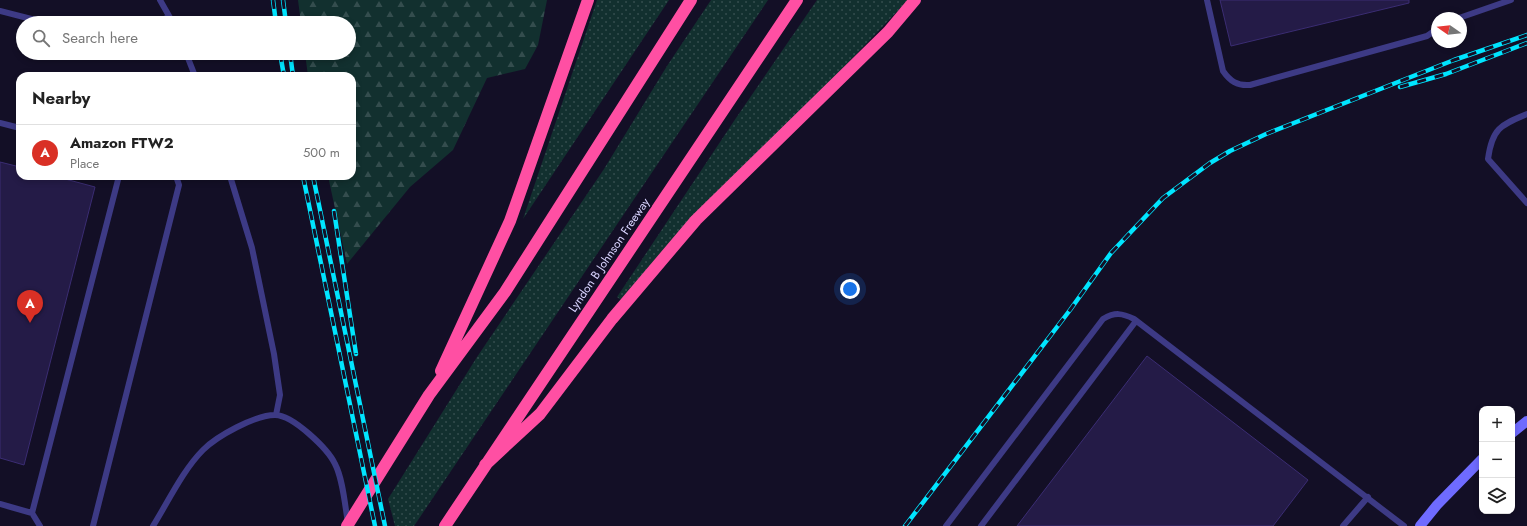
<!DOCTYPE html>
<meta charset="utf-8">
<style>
body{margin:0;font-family:Jost,sans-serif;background:#f2f2f2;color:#222}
.controls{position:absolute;right:12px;bottom:12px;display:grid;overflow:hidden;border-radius:8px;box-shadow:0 2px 6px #0003}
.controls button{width:36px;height:36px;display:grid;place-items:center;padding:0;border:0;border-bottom:1px solid #e0e0e0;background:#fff;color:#222;font:20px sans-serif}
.compass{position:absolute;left:1431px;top:12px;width:36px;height:36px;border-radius:50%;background:#fff;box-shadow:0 2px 6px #0003;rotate:284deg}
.you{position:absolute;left:850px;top:289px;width:14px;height:14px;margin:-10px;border:3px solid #fff;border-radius:50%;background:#1a73e8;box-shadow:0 0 0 6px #1a73e833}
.badge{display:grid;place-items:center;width:26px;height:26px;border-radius:50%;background:#d93025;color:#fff;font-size:13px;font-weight:700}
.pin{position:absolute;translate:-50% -33px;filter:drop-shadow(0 1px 2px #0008)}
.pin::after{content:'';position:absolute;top:21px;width:14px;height:12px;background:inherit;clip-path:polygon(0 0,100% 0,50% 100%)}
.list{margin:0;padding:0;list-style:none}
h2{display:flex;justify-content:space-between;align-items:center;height:52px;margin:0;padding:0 16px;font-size:17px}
h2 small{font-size:13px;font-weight:400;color:#767676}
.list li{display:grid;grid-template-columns:26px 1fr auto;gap:12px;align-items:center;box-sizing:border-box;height:56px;padding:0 16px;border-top:1px solid #e0e0e0}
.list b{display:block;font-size:15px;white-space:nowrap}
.list p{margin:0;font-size:13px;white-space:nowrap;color:#767676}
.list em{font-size:13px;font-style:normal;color:#767676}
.icon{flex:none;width:22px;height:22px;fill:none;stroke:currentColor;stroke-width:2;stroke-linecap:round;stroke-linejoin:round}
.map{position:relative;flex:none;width:1527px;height:526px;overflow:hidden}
.search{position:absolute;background:#fff;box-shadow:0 2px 6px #0003;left:16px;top:16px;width:340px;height:44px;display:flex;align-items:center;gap:10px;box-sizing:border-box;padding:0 14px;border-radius:22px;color:#767676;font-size:15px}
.panel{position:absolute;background:#fff;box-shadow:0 2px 6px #0003;left:16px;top:72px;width:340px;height:108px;border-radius:12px}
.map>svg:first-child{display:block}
.grass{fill:url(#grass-dots)}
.forest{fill:url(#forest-firs)}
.building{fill:#241b47;stroke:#3b2d73}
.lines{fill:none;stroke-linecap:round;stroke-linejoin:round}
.lane{stroke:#3d3a85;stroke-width:6}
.secondary{stroke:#6f6bff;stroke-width:10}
.highway{stroke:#ff4fa3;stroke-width:12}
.rail-casing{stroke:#00e5ff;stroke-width:4.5}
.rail{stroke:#130f26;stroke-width:3;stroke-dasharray:9;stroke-linecap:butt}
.labels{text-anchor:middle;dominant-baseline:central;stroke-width:3;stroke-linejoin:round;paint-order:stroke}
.street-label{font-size:12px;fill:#d9d4ff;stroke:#130f26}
</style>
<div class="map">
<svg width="1527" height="526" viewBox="0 0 1527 526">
<defs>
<pattern id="grass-dots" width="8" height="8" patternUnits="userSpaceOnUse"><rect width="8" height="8" fill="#12302f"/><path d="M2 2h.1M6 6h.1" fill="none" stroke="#344d4e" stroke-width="1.8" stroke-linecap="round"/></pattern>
<pattern id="forest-firs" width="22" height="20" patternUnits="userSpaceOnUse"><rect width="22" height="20" fill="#12302f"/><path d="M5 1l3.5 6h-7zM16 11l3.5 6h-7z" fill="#344d4e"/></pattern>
</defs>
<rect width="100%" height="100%" fill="#130f26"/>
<!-- grass -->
<path class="grass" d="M597,0H669L523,219Z
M711,0H768L414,526H395L388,499L477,357L604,169L667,66Z
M817,0H908L621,300L617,297L736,118Z"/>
<!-- forest -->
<path class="forest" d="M298,0H547L538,45L525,69L487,78L453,150L410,187L347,264L328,176H352V76H308L305,53H349V23H301Z"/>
<!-- building -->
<path class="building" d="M1220,0H1409V3L1231,46Z
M0,162L20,167V176H54L95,187L24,465L0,458Z
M1147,356L1308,480L1273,526H1017Z"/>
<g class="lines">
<!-- lane -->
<path class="lane" d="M160,0L173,23
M1207,0L1223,71C1230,81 1237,86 1250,85L1427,36L1437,29
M0,11L47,23
M1459,18L1511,0
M154,23L169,17
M186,53L195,76
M1527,114C1500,125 1492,129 1488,159L1527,203
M0,123L20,128
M230,176L252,248L274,354L280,395L276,415
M0,504L32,513L40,526
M32,513L119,176
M93,526L179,185L176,176
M153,526C168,502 183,470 203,450C217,436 255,415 275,415C293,415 328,449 335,464C343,479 345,506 348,523
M946,526L1103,319C1115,312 1122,313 1134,319L1404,526
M981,526L1136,321
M1343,526L1368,497"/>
<!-- secondary -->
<path class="secondary" d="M1512,433L1527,421
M1420,526L1437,505L1482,459"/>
<!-- highway -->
<path class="highway" d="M441,371L510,221L588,0
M485,465L540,414L612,319L696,220L888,32L915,0
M347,526L429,395L505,292L691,0
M445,526L797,0"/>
<!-- rail casing -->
<g class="rail-casing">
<path id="rail" d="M273,0L276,23
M283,0L286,23
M280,53L284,76
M290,53L293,76
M1400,87L1446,74L1527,43
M303,176L375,526
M313,176L385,526
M334,211L356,354
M905,526L1070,310L1111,253L1163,198L1210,163L1230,151L1266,134L1454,60L1527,35"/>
</g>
<!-- rail -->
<use href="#rail" class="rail"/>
</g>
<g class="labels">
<!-- street labels -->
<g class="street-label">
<text transform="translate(609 255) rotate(-56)">Lyndon B Johnson Freeway</text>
</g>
</g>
</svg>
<div class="controls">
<button>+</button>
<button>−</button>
<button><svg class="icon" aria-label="layers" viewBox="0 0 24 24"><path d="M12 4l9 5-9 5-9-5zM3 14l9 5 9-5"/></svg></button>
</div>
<svg class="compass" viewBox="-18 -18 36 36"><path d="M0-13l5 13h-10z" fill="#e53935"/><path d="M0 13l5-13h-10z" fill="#767676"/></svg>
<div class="you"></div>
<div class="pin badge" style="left:30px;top:323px">A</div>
<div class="search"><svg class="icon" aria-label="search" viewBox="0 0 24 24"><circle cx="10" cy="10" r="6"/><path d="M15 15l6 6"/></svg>Search here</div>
<section class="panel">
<h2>Nearby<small></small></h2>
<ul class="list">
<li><span class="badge">A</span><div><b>Amazon FTW2</b><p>Place</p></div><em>500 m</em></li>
</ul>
</section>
</div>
